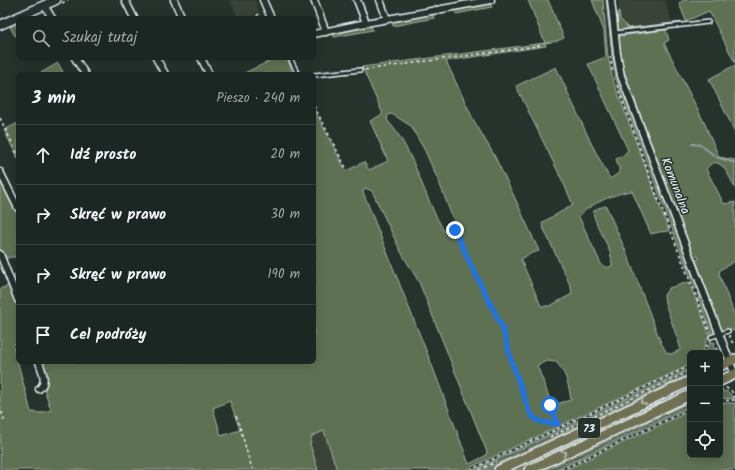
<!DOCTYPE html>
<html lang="pl">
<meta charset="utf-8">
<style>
body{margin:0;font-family:Kalam,sans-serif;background:#29322f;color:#f1f3f6}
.controls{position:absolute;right:12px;bottom:12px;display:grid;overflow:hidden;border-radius:6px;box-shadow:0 2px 10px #0003}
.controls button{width:36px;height:36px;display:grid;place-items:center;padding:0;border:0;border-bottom:1px solid #3a4340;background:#1c2622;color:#f1f3f6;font:20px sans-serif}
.stop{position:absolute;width:12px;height:12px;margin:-9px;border:3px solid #1a73e8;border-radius:50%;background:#fff}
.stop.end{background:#1a73e8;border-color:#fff;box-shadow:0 1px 4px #0008}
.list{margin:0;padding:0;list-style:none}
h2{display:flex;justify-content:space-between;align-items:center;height:52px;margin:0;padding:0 16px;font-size:17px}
h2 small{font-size:13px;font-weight:400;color:#a0a5a5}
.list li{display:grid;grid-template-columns:26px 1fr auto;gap:12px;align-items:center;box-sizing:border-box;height:60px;padding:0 16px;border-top:1px solid #3a4340}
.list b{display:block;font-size:15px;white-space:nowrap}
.list em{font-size:13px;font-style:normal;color:#a0a5a5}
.icon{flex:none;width:22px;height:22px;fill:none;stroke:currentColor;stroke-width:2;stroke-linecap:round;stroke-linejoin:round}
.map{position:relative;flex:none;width:735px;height:470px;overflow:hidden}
.search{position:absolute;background:#1c2622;box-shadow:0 2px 10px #0003;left:16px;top:16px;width:300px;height:44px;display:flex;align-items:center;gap:10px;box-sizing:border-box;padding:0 14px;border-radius:6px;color:#a0a5a5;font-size:15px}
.panel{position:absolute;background:#1c2622;box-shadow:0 2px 10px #0003;left:16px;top:72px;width:300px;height:292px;border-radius:6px}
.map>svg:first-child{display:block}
.built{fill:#3b4239}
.green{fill:#5f7153;stroke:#a4b1a6;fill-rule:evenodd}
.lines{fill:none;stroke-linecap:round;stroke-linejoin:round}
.stream{stroke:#8da1a9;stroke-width:2}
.lane-casing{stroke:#e8f1f8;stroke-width:6}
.street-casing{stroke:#e8f1f8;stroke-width:9}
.secondary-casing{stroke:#e8f1f8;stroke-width:11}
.primary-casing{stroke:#e8f1f8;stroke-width:12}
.path{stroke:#e8f1f8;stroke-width:1.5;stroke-dasharray:3 3;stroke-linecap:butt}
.lane{stroke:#26332d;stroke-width:3}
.street{stroke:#26332d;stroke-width:6}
.secondary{stroke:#26332d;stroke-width:8}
.primary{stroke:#706f52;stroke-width:9}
.oneway{stroke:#b8bdb6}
.route{stroke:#1a73e8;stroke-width:5}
.labels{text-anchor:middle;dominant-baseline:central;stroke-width:3;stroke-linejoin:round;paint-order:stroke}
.shield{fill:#26332d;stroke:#aeb8bb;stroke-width:1}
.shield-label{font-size:12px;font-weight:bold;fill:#e8f1f8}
.street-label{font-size:13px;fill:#e8f1f8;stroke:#26332d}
</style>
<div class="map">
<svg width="735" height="470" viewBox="0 0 735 470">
<rect width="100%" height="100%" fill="#26332d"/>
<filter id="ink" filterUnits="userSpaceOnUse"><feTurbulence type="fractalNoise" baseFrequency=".025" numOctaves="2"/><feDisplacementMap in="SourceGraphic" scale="8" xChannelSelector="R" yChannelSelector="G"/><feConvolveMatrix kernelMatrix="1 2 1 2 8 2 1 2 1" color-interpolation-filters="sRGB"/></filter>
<g filter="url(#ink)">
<!-- built -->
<path class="built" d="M230,0H255L259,12L245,18H238Z
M618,0H665L672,23L628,28L620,19Z
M324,431L337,470H318L310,444L312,436Z"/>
<!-- green -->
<path class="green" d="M528,0H548L564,38L557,41L545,43L546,46L446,61L473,119L494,155L513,194L539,251C532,253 526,255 521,260L541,306H550L572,294L571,287L542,225L543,222L573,205L564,184L516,86L556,67L591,143L610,179L619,173V168L616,159L624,155L628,150L588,64L606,57L604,31L592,0H603L608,57L613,80L669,231L659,232L651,234L632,191C619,192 586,205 579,217L601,264C605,268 607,268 612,266C613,247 596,230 593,212L598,208L606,206L627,254L661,343L667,353L671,354L680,350V346L665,303L664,295L669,288L689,282L710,336L707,339L702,353H690V365L465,470H337L324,431L312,436L310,444L318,470H0V289L9,285L18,308V342L13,345L31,412L41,413L51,410L44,388L46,383L41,362H314V109L346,171L364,162L369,170L388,161L370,121L383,114L362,67L545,43ZM392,114L411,126L425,151L439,182L456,227L453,230L446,234C423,198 416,152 387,120L388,115ZM365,188L372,191L401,252L419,282L487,452L485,456L469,464L433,368L363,192ZM547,361L556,362C566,372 569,386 571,400L552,405L537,365ZM230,401L240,430L221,436L213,408Z
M606,0H609L615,59L619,80L698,288L695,289L616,80L612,57Z
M684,0H735V63L709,11L686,21L679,3Z
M490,3L492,7L456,14L455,10Z
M619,11L620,19L628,28L682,22L683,24L621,31L618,29L617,14Z
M433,13L434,18L393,26L392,21Z
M18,24V34L15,36L10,27Z
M370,25L373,30L334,37L333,32Z
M666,30L669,40L664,43L704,122L719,157L735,160V188C730,179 720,150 706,169L724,204L735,202V261L720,270L719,274L735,316V331L726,329L722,331L696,260L699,259L698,256L694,257L623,68L619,40L620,36Z
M268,58H287L292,71L288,72L289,74H242L270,61Z
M58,63L64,74H39Z
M735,65V132L709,79Z
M18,123V159L4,130Z
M0,176L18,212V257H11L4,259L0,250Z
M18,273V295L11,276Z
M700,293L715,333L712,335L697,294Z
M711,340L716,353H706Z
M690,368V370L664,383L477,470H473Z
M690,373V376L489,470H482Z
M690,384V387L662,400L635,417L521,470H508Z
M722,390L723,392L727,391L732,396L733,399L720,398V391Z
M690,400V403L547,470H540Z
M720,403H735V470H565L690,411V455H720Z
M690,405V407L557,470H552Z"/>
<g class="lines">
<!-- stream -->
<path class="stream" d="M692,144L701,145L716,157L735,163"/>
<!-- lane casing -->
<g class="lane-casing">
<path id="lane" d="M615,33L708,22
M290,58L298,74
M314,75L360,70
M711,337L728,331"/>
</g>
<!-- street casing -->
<g class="street-casing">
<path id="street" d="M125,0L134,18
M174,0L182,18
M263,0L271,18
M314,0L326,32
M357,0L366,23
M380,0L387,19
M611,0L617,54L621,76L735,375
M44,5L52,18
M314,34L366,23L491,0
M75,58L85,74
M156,58L165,74
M201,58L209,74
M0,172L18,208
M0,254L18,300
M39,362C42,372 48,382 39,389"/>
</g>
<!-- secondary casing -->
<g class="secondary-casing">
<path id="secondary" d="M0,25L56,0"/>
</g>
<!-- primary casing -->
<g class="primary-casing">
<path id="primary" d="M720,366L735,359
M720,381L735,374
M499,470L690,381
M529,470L690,395"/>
</g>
<!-- path -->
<path class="path" d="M62,3L68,0
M251,18L262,13
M610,56L613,74
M365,70C424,61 484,54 543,45
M617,85L651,180L710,333
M314,106L346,168
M0,118L18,155
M455,230L468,259L503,329L511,360L530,413C540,427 549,420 563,426
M729,335L732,342L735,343
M714,342L718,353
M704,353L708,341
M720,390L726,388L731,390L735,399
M720,401L735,400
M550,405L558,424
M0,406L5,423
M236,416C243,434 246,453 253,470
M550,437L690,371
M470,470L690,366
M479,470L496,462
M561,470L690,409"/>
<!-- lane -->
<use href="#lane" class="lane"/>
<!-- street -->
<use href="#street" class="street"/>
<!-- secondary -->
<use href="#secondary" class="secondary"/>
<!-- primary -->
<use href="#primary" class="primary"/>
</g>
<!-- one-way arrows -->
<defs><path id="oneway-chevron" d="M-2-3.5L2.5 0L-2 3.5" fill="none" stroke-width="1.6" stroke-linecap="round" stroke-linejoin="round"/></defs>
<g class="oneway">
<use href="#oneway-chevron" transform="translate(643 402) rotate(155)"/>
<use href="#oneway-chevron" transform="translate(564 453) rotate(-25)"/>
</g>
</g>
<g class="lines" filter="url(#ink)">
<!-- route -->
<path class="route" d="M455,230L468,259L503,329L511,360L530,413C539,425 545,422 558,424L550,405"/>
</g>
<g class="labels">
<!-- shield labels -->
<rect class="shield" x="578" y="418" width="22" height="20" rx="3"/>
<g class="shield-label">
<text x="589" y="428">73</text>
</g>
<!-- street labels -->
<g class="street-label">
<text transform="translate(675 186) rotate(69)">Komunalna</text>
</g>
</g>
</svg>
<div class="controls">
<button>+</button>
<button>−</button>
<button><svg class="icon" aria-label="locate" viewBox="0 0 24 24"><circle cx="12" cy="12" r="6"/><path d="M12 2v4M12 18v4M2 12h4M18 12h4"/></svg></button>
</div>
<div class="stop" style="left:550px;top:405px"></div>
<div class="stop end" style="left:455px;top:230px"></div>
<div class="search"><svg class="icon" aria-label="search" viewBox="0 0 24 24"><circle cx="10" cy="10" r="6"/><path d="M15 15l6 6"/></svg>Szukaj tutaj</div>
<section class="panel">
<h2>3 min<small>Pieszo · 240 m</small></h2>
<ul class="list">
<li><svg class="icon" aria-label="ahead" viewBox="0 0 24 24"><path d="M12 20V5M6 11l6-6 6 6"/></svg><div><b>Idź prosto</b></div><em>20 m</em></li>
<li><svg class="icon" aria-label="right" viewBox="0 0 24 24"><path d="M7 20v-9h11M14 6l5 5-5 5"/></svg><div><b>Skręć w prawo</b></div><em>30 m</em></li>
<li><svg class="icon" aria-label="right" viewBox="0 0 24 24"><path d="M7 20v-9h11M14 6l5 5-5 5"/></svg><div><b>Skręć w prawo</b></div><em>190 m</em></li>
<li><svg class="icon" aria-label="arrive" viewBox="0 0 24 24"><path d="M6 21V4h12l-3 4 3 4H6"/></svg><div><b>Cel podróży</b></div></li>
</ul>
</section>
</div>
